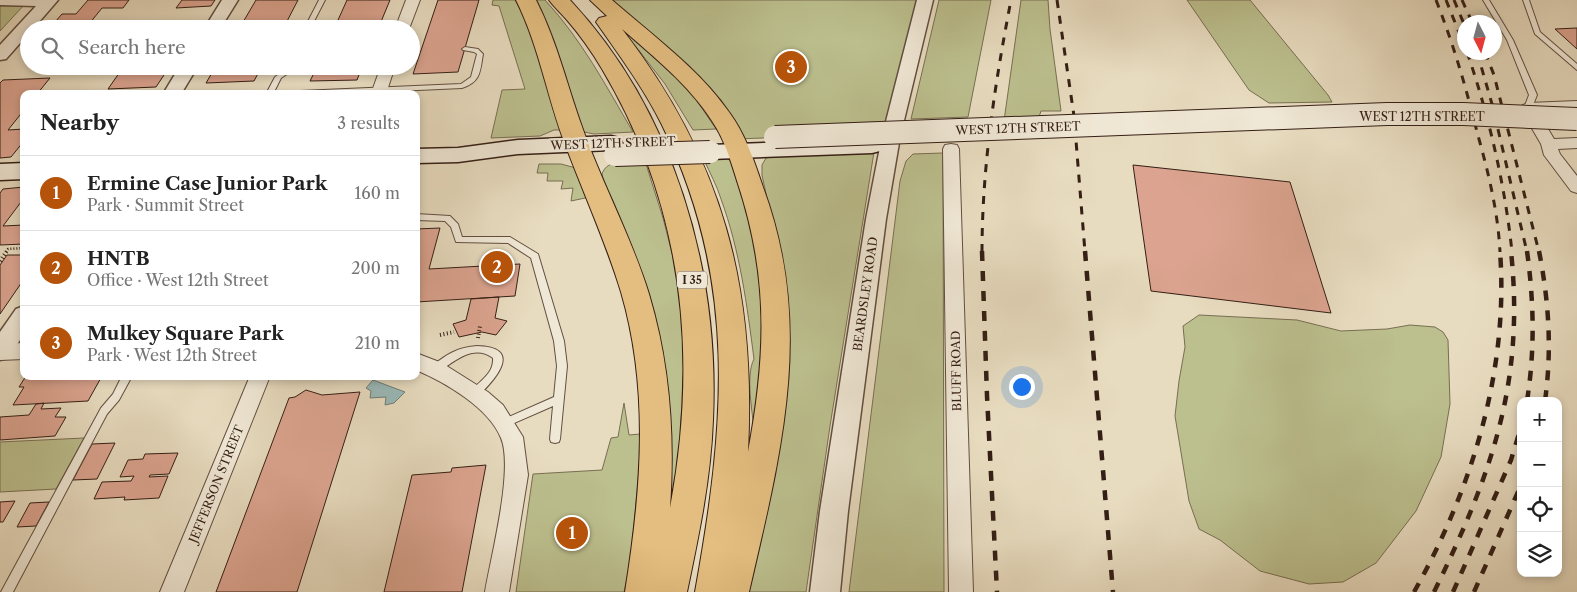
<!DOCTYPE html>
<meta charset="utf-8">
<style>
body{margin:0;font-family:"Libre Caslon Text",serif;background:#f2f2f2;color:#222}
.controls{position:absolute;right:15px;bottom:15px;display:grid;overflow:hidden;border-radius:10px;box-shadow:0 2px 8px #0003}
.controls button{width:45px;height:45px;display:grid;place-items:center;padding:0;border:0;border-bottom:1px solid #e0e0e0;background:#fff;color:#222;font:25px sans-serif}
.compass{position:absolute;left:1457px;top:15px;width:45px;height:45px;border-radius:50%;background:#fff;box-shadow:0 2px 8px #0003;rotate:174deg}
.you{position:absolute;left:1021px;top:386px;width:18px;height:18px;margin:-12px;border:4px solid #fff;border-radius:50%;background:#1a73e8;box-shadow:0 0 0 8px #1a73e833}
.badge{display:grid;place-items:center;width:32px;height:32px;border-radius:50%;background:#b45309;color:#fff;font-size:16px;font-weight:700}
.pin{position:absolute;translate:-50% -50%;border:2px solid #fff;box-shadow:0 1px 5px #0006}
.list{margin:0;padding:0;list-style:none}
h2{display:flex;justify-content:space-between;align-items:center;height:65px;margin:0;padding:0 20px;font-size:21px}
h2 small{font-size:16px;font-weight:400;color:#767676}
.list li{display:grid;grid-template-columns:32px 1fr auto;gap:15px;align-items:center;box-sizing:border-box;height:75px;padding:0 20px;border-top:1px solid #e0e0e0}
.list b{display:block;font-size:19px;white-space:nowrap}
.list p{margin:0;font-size:16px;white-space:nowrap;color:#767676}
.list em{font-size:16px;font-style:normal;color:#767676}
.icon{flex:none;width:28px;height:28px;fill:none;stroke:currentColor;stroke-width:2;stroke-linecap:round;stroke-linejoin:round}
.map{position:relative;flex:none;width:1577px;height:592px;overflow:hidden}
.search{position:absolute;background:#fff;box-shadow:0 2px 8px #0003;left:20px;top:20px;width:400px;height:55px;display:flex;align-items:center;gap:12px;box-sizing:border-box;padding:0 18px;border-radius:28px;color:#767676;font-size:19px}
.panel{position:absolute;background:#fff;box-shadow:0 2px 8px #0003;left:20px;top:90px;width:400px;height:290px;border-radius:10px}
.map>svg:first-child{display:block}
.green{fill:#bcbf8e;stroke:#786e52}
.water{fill:#99bab9;stroke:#717c77}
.building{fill:#dca490;stroke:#341e15}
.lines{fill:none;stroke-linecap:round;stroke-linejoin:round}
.service-casing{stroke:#614e40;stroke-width:2}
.minor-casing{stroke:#614e40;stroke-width:2}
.tertiary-casing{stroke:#614e40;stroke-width:3}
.secondary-casing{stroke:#341e15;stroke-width:3}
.motorway-casing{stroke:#341e15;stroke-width:2}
.path-far1{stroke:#341e15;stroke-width:2.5;stroke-dasharray:1 2;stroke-linecap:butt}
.path{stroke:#341e15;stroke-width:4;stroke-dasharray:1 2.5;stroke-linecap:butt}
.service{fill:#f0e8d6;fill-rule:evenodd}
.minor{fill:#f0e8d6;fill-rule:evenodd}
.tertiary{fill:#f0e8d6;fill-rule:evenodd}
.secondary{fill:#f0e8d6;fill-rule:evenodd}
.motorway{fill:#e4be80;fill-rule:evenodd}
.rail-far1{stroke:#341e15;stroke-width:3;stroke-dasharray:8 8;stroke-linecap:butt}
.rail{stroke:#341e15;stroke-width:4.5;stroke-dasharray:10 10;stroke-linecap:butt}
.secondary-bridge-casing{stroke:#341e15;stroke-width:24;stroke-linecap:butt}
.secondary-bridge{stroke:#f0e8d6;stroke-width:22}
.labels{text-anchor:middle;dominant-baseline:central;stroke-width:4.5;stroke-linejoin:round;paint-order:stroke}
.shield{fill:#f0e8d6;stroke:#6c5b4f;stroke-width:1}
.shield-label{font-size:11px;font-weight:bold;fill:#341e15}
.street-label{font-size:12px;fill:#341e15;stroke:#f0e8d6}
</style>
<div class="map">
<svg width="1577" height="592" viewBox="0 0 1577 592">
<rect width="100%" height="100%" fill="#e8dcc0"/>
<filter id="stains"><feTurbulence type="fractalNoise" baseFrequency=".004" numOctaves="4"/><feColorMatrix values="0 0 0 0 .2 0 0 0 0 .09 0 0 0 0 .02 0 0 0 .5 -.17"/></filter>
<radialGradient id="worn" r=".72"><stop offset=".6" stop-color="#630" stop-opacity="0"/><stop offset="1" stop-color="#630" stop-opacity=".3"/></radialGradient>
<!-- green -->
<path class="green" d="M493,0H515L522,12L526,13L561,127L559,130H554L540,136L491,138L502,90L525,89L499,6L492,5Z
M533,0H545C582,40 606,86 633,132L594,134L584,132Z
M609,0H927L898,133L735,139Z
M939,0H991L968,117L911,119Z
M1021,0H1048L1050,29L1061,111H1041L1038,120L1004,121Z
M1187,0H1250L1328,95L1332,102L1269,103L1249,90Z
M24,5L0,31V6Z
M619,25L674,73L691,92L716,129L693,130L665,84Z
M874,152L830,426L806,592H740L779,255L762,175V165L766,158L773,156Z
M943,153L944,592H849L900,181L906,161L913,154Z
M727,158C756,177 766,314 764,349C762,377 757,405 754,432C753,413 745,376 754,359C747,305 740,251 721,199C717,186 710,173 704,160Z
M645,161L663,218L676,269L685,339L678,484L664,556L669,477L602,174C607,158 630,162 645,161Z
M539,164H561L576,168L590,197L571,201L573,188L561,189L563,181H547L548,173H537Z
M1199,315L1297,320L1341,331L1387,329L1410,325L1435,327L1443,332L1448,340L1450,404L1441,457L1416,511L1376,563L1343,582L1309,584L1260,571L1220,540L1199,529L1189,501L1175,416L1179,381L1185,347L1183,326Z
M624,403L629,435L640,434L641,448L631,559L624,592H516L533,474L602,470L611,438L618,437Z
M84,438L56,489L0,492V442Z"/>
<!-- water -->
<path class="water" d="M373,380L405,392L394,403L385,405L386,397L370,398L371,391L366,388Z"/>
<!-- building -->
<path class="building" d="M88,0H129L123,8H102L85,29H49L62,14H76Z
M182,0H215L211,6L176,8Z
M256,0H298L283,29H239Z
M347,0H390L378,29H334Z
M438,0H479L458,72L413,74Z
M1577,28V49L1555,29Z
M124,66H170L156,87L108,89Z
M216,66H262L254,81L206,83Z
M362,67L357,80L310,81L316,69Z
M50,78L37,94H24V110L8,130L24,129V141L11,157L0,158V83L3,80Z
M1133,165L1290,182L1331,313L1151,291Z
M24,187V198L3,226L24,225V244L0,245V193L3,189Z
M440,228L429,269L520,264L515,296L416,302V229Z
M7,255H24V279L0,314V265Z
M499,297L495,318L507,321L496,335L482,332L459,337L453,324L466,320L471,299Z
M26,376H102L88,401L13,405L24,387H19Z
M306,390L322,395L360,392L297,592H216L289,398L295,397Z
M44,403L41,409L61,408L55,417H66L55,436L0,440V417L29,415L36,404Z
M115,443L97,479L73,480L92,444Z
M178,453L169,474L150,475L149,477L168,476L159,498L124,500L125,497L94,499L102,482L131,481L134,476L120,477L128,460L143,459L145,454Z
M486,465L462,592H384L412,475L451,472L452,468Z
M15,501L3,522H0V502Z
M49,502L36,526L17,527L30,503Z"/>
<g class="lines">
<!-- service casing -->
<g class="service-casing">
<path id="service" d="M319,0H325L310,29H304Z
M1483,0H1489L1513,40L1537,95L1531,110H1525L1524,108L1529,95L1507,40Z
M1523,0H1529L1540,32L1577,64V70L1535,34Z
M465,47L478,49L483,54C480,71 481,82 462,88L331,94H274L277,92L461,84L471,77L477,54L474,52L463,50L462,49Z
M285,66H291L287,74L281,78L273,94H266L275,77L282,72Z
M416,214L450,216L458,224L462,237H510L538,254L564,341L567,366L560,439L559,442L555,443L551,442L550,439L553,406L505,427L502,426L500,423L502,420L554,397L557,366L554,341L531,258L508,243L456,242L451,227L445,221L416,220Z
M477,346C523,347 497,378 478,396L475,397L472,396L470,393C478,381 494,375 493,358C468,339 444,375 432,372L430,369L432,366C446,355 458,347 477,346Z
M122,376H132L119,400L107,414L13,592H1L101,408L113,394Z"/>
</g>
<!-- minor casing -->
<g class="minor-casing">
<path id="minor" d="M406,0H420L409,29H395Z
M381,66H395L386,94H371Z
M1577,101V111L1538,112L1554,139L1577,138V148L1558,149L1560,154L1577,176V193L1571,191L1544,155L1541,144L1520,108L1523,105L1528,103Z
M951,144L957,145L959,149L973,592H949L943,149L945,145Z
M24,343V359L0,360V344Z
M416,353L442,363L488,392L503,405L523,437L528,475L509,592H485C491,556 514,469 501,438C489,408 445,382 416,370Z
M250,376H270L184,592H160Z"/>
</g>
<!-- tertiary casing -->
<g class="tertiary-casing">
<path id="tertiary" d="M0,0H58L33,29H29V33L6,59L0,60V45L36,6L0,5Z
M222,0H238L220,29H204Z
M917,0H933L900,137L886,219L848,511L840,592H810L820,511L866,219L882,137Z
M180,66H198L181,94H163Z
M24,306V334L8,358L0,360V332L16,309Z"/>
</g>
<!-- secondary casing -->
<g class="secondary-casing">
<path id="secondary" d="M611,136L619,138L622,143L619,148L611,150L518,154L458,162L416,163V149L458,148L518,140Z
M872,139L880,141L883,146L880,151L872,153L710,159L702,157L699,152L702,147L710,145Z
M24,163V179L0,180V164Z"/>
</g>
<!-- motorway casing -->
<g class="motorway-casing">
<path id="motorway" d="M516,0H536C558,43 568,90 585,135C605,189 632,239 649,294C670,364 675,435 670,508C699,354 683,205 602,69C592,52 580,35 567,20C561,13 554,7 549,0H570C674,111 720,270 713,420C711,478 699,535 687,592H625C641,492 650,391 621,292C605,239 581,188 562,136C546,91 538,44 516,0Z
M590,0H612C652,35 698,68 729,112C746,135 754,161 763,187C815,327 781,453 749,592H695C725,426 739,280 661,123C643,87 619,55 596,22L599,18L607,16ZM622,29C654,57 689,85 712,121C725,140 731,162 738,184C769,278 766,356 748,452C756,288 724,161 622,29Z"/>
</g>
<!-- path-far1 -->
<path class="path-far1" d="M6,252L8,249L24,248"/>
<!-- path -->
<path class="path" d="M0,261L7,251
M440,335L454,332
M478,338L480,326"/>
<!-- service -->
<use href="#service" class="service"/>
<!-- minor -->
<use href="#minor" class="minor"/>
<!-- tertiary -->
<use href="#tertiary" class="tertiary"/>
<!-- secondary -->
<use href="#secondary" class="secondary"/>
<!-- motorway -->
<use href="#motorway" class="motorway"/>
<!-- rail-far1 -->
<path class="rail-far1" d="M1057,0L1074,116L1085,252
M1436,0C1453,43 1466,87 1477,132C1488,171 1498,211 1500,252
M1446,0L1464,45
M1454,0L1464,24
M1462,0L1472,22
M1467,52C1489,116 1505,185 1512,252
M1477,52L1492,104L1527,252
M1485,52L1494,75L1539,252
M982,252C982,167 995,83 1011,0"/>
<!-- rail -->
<path class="rail" d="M982,251L987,396L997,592
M1085,251L1113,592
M1527,251C1534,302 1535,350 1527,401
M1539,251C1549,302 1552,350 1545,401
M1414,592C1472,489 1509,370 1500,251
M1434,592C1491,475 1525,384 1511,251
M1453,592L1511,460L1521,427
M1474,592L1521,485"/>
<!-- secondary-bridge casing -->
<g class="secondary-bridge-casing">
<path id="secondary-bridge" d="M775,137L1387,114H1463L1577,119
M615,155L710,152"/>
</g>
<!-- secondary-bridge -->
<use href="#secondary-bridge" class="secondary-bridge"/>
</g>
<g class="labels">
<!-- shield labels -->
<rect class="shield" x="677" y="271.5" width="30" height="17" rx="4"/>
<g class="shield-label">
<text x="692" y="280">I 35</text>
</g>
<!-- street labels -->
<g class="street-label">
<text x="1422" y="116">WEST 12TH STREET</text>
<text transform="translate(1018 128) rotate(-2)">WEST 12TH STREET</text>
<text transform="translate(613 143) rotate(-2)">WEST 12TH STREET</text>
<text transform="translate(865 294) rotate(-82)">BEARDSLEY ROAD</text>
<text transform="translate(956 371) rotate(-91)">BLUFF ROAD</text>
<text transform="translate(216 484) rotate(-68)">JEFFERSON STREET</text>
</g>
</g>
<rect width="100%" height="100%" filter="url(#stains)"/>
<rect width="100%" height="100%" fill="url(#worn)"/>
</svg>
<div class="controls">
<button>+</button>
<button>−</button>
<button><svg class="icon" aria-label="locate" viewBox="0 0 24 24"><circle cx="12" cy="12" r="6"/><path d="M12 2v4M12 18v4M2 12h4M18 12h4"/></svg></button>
<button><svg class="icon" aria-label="layers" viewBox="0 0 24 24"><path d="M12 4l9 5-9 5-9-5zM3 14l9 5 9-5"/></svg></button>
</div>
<svg class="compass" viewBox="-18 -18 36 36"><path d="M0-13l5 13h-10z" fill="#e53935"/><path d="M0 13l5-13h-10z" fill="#767676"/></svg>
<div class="you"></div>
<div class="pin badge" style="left:572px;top:533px">1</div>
<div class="pin badge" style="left:497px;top:267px">2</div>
<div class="pin badge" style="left:791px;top:67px">3</div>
<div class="search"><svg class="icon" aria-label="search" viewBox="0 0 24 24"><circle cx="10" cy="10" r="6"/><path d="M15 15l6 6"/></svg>Search here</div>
<section class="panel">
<h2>Nearby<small>3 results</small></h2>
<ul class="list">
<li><span class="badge">1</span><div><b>Ermine Case Junior Park</b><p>Park · Summit Street</p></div><em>160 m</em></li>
<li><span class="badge">2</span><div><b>HNTB</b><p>Office · West 12th Street</p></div><em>200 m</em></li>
<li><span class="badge">3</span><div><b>Mulkey Square Park</b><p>Park · West 12th Street</p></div><em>210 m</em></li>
</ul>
</section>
</div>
